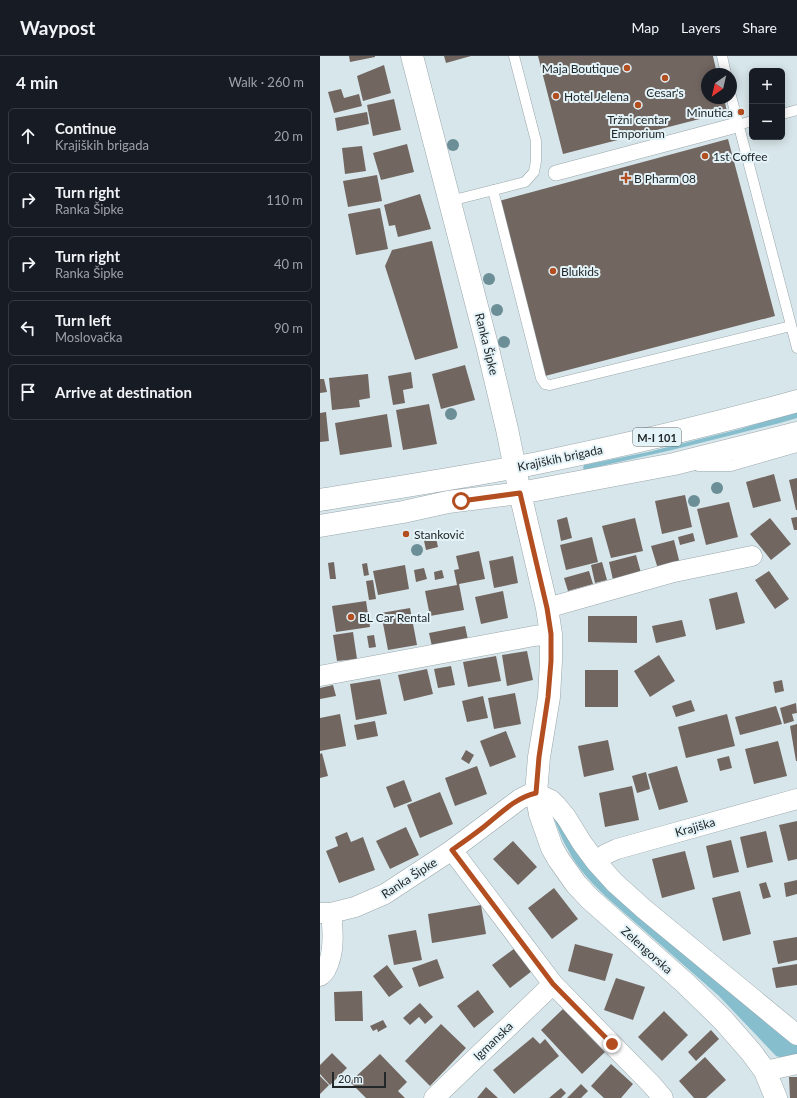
<!DOCTYPE html>
<meta charset="utf-8">
<style>
body{margin:0;font-family:Lato,sans-serif;background:#20242c;color:#f1f3f6}
.controls{position:absolute;right:12px;top:12px;display:grid;overflow:hidden;border-radius:6px;box-shadow:0 2px 10px #0003}
.controls button{width:36px;height:36px;display:grid;place-items:center;padding:0;border:0;border-bottom:1px solid #363941;background:#171b24;color:#f1f3f6;font:20px sans-serif}
.compass{position:absolute;left:381px;top:12px;width:36px;height:36px;border-radius:50%;background:#171b24;box-shadow:0 2px 10px #0003;rotate:214deg}
.scale{position:absolute;left:12px;bottom:10px;width:54px;box-sizing:border-box;padding-left:4px;border:2px solid #222729;border-top:0;font-size:11px;line-height:14px;white-space:nowrap;color:#222729;-webkit-text-stroke:3px #e4f3f8;paint-order:stroke}
.stop{position:absolute;width:12px;height:12px;margin:-9px;border:3px solid #b34e21;border-radius:50%;background:#fff}
.stop.end{background:#b34e21;border-color:#fff;box-shadow:0 1px 4px #0008}
.list{margin:0;padding:0;list-style:none}
h2{display:flex;justify-content:space-between;align-items:center;height:52px;margin:0;padding:0 16px;font-size:17px}
h2 small{font-size:13px;font-weight:400;color:#9ea1a6}
.list li{display:grid;grid-template-columns:26px 1fr auto;gap:12px;align-items:center;box-sizing:border-box;height:56px;margin:0 8px 8px;padding:0 8px;border:1px solid #363941;border-radius:6px}
.list b{display:block;font-size:15px;white-space:nowrap}
.list p{margin:0;font-size:13px;white-space:nowrap;color:#9ea1a6}
.list em{font-size:13px;font-style:normal;color:#9ea1a6}
.icon{flex:none;width:22px;height:22px;fill:none;stroke:currentColor;stroke-width:2;stroke-linecap:round;stroke-linejoin:round}
.map{position:relative;flex:none;width:477px;height:1042px;overflow:hidden}
header{display:flex;align-items:center;gap:24px;box-sizing:border-box;height:56px;padding:0 20px;background:#171b24;border-bottom:1px solid #363941}
header strong{font-size:19px}
nav{display:flex;gap:22px;margin-inline-start:auto;font-size:14px}
main{display:flex}
aside{flex:1;background:#171b24}
.map>svg:first-child{display:block}
.green{fill:#87bece}
.building{fill:#726661}
.lines{fill:none;stroke-linecap:round;stroke-linejoin:round}
.service-casing{stroke:#9aa7ac;stroke-width:11}
.pedestrian-casing{stroke:#9aa7ac;stroke-width:16}
.minor-casing{stroke:#9aa7ac;stroke-width:21}
.tertiary-casing{stroke:#9aa7ac;stroke-width:23}
.secondary-casing{stroke:#9aa7ac;stroke-width:23}
.primary-casing{stroke:#9aa7ac;stroke-width:23}
.service{stroke:#fff;stroke-width:10}
.pedestrian{stroke:#fff;stroke-width:15}
.minor{stroke:#fff;stroke-width:20}
.tertiary{stroke:#fff;stroke-width:22}
.secondary{stroke:#fff;stroke-width:22}
.primary{stroke:#fff;stroke-width:22}
.tree{fill:#6b8e97}
.route{stroke:#b34e21;stroke-width:5}
.poi-dot{fill:#b34e21;stroke:#e4f3f8;stroke-width:1.5}
.labels{text-anchor:middle;dominant-baseline:central;stroke-width:4;stroke-linejoin:round;paint-order:stroke}
.shield{fill:#e4f3f8;stroke:#5c6467;stroke-width:1}
.shield-label{font-size:11px;font-weight:bold;fill:#222729}
.poi-label{font-size:12px;fill:#222729;stroke:#e4f3f8;text-anchor:start}
.street-label{font-size:12px;fill:#222729;stroke:#e4f3f8}
</style>
<header>
<strong>Waypost</strong>
<nav><a>Map</a><a>Layers</a><a>Share</a></nav>
</header>
<main>
<aside>
<h2>4 min<small>Walk · 260 m</small></h2>
<ul class="list">
<li><svg class="icon" aria-label="ahead" viewBox="0 0 24 24"><path d="M12 20V5M6 11l6-6 6 6"/></svg><div><b>Continue</b><p>Krajiških brigada</p></div><em>20 m</em></li>
<li><svg class="icon" aria-label="right" viewBox="0 0 24 24"><path d="M7 20v-9h11M14 6l5 5-5 5"/></svg><div><b>Turn right</b><p>Ranka Šipke</p></div><em>110 m</em></li>
<li><svg class="icon" aria-label="right" viewBox="0 0 24 24"><path d="M7 20v-9h11M14 6l5 5-5 5"/></svg><div><b>Turn right</b><p>Ranka Šipke</p></div><em>40 m</em></li>
<li><svg class="icon" aria-label="left" viewBox="0 0 24 24"><path d="M17 20v-9H6M10 6l-5 5 5 5"/></svg><div><b>Turn left</b><p>Moslovačka</p></div><em>90 m</em></li>
<li><svg class="icon" aria-label="arrive" viewBox="0 0 24 24"><path d="M6 21V4h12l-3 4 3 4H6"/></svg><div><b>Arrive at destination</b></div></li>
</ul>
</aside>
<div class="map">
<svg width="477" height="1042" viewBox="0 0 477 1042">
<rect width="100%" height="100%" fill="#d7e6ea"/>
<!-- green -->
<path class="green" d="M477,355V362L460,367L352,394L268,413L265,414L263,412L264,409L328,396L420,373Z
M233,761L477,986V1000L463,1002L456,1000L399,940L293,847C275,831 258,814 247,792C241,782 238,771 233,761Z"/>
<!-- building -->
<path class="building" d="M29,0H55V1L30,6Z
M124,0H151L126,7Z
M218,0H393L397,18H387V42H404L407,56L243,98Z
M64,9L71,37L43,45L37,20Z
M21,33L24,42L39,38L42,50L14,57L8,36Z
M74,43L81,74L53,80L47,49Z
M47,56L49,68L17,75L15,62Z
M408,83L455,260L225,320L179,145Z
M87,88L94,116L61,124L53,97Z
M42,90L46,115L25,118L22,92Z
M57,119L62,145L28,151L23,125Z
M100,138L111,173L78,181L75,169L69,170L64,149Z
M60,152L68,193L36,199L28,158Z
M112,185L138,292L95,304L65,210L72,194Z
M145,309L155,344L121,353L112,318Z
M91,316L93,332L83,334L85,347L73,349L68,320Z
M48,318L50,342L39,344L40,351L12,354L9,322Z
M0,323H4L7,336L0,337Z
M109,348L117,388L83,394L76,354Z
M6,356L9,385L0,386V357Z
M67,358L72,391L20,399L15,367Z
M454,418L461,445L433,452L426,426Z
M477,422V454H476L469,424Z
M365,439L372,471L342,478L335,445Z
M409,446L418,481L386,489L377,453Z
M247,461L252,482L241,485L237,464Z
M477,461V474H474L471,462Z
M315,462L323,495L291,502L282,470Z
M450,462L471,488L451,504L430,478Z
M373,477L375,485L360,489L358,481Z
M115,478L118,491L106,494L103,480Z
M272,481L278,506L246,514L240,489Z
M354,484L360,508L338,513L331,490Z
M159,495L165,523L139,528L144,554L110,560L105,535L137,529L134,514L139,513L136,500Z
M316,499L321,517L293,524L289,506Z
M193,500L198,527L174,532L169,505Z
M14,506L16,523H10L8,507Z
M282,506L287,524L275,527L271,509Z
M47,507L49,519L44,520L42,508Z
M85,509L89,533L58,539L53,515Z
M104,512L107,523L96,526L94,514Z
M122,514L124,522L115,524L114,516Z
M269,515L273,528L248,535L244,522Z
M449,515L469,543L455,553L435,524Z
M53,524L56,543L49,544L46,525Z
M183,535L188,562L161,568L155,541Z
M417,536L425,567L396,574L389,543Z
M46,545L50,571L16,576L12,550Z
M90,552L97,589L68,594L61,557Z
M268,560H317V587L268,586Z
M362,564L366,580L336,587L332,570Z
M145,570L149,588L113,595L109,577Z
M33,576L37,603L17,605L13,579Z
M54,579L56,591L49,592L47,580Z
M207,595L213,624L187,630L182,599Z
M339,599L355,625L330,641L314,615Z
M176,600L181,625L148,631L143,606Z
M131,610L135,629L118,632L114,613Z
M107,613L113,638L84,645L78,619Z
M265,614H298V651H265Z
M60,623L67,658L36,664L30,628Z
M462,624L464,635L455,637L453,626Z
M13,629L16,640L0,643V632Z
M195,637L201,668L174,673L168,642Z
M163,640L168,662L147,666L142,645Z
M371,644L375,655L356,661L352,650Z
M476,647L477,657L472,658L474,665L464,668L460,652Z
M456,650L462,668L420,679L415,661Z
M20,658L26,690L0,695V662Z
M407,658L415,690L366,702L358,671Z
M55,665L58,680L37,684L34,669Z
M477,668V705H476L470,670Z
M186,675L196,701L170,711L160,685Z
M288,684L294,714L264,721L258,690Z
M458,685L467,720L434,728L425,693Z
M146,694L154,699L149,708L141,703Z
M2,697L8,720L0,722V698Z
M409,700L412,712L400,715L397,703Z
M157,710L167,738L135,750L125,722Z
M357,710L368,746L339,754L328,718Z
M326,716L330,733L317,737L312,720Z
M84,724L92,745L74,752L66,731Z
M312,730L319,764L285,771L279,737Z
M120,736L133,768L100,782L87,749Z
M477,765V803L468,805L459,769Z
M86,771L99,799L70,813L56,785Z
M446,775L453,806L427,812L420,781Z
M27,776L31,786L43,781L55,814L19,827L6,795L18,790L15,781Z
M411,784L419,816L393,822L386,790Z
M193,785L217,811L198,829L173,803Z
M365,795L375,833L342,842L332,803Z
M477,824V838L466,841L464,827Z
M446,826L451,841L443,843L439,828Z
M234,832L258,863L232,883L208,852Z
M420,835L431,878L403,885L392,842Z
M161,849L166,878L112,887L108,858Z
M96,874L102,904L74,909L68,879Z
M477,881V904L458,908L453,885Z
M255,888L293,898L285,925L248,915Z
M195,892L212,915L190,932L172,909Z
M117,903L124,922L99,931L92,912Z
M477,908V929L456,932L452,912Z
M67,909L83,931L69,941L53,920Z
M296,922L325,931L313,964L284,954Z
M158,934L174,956L154,972L137,950Z
M42,935L43,965H15L14,936Z
M100,947L113,961L105,968L99,961L90,969L83,962Z
M243,953L285,996L262,1018L221,974Z
M344,955L368,979L342,1005L318,981Z
M63,964L67,971L58,976L57,973L53,975L50,970Z
M121,968L146,992L110,1030L85,1005Z
M391,974L399,983L376,1005L368,996Z
M213,981L220,988L225,983L239,1000L194,1038L173,1014Z
M12,997L27,1012L10,1029L0,1018V1009Z
M60,998L87,1026L78,1035L85,1042H46L30,1026Z
M385,1001L406,1024L386,1042H374L359,1025Z
M291,1008L313,1028L301,1042H284L271,1030Z
M0,1020L9,1029L0,1038Z
M469,1021H477V1042H470Z
M261,1028L268,1035L261,1042H247Z
M166,1031L178,1042H157Z
M241,1032L246,1037L241,1042H229Z"/>
<g class="lines">
<!-- service casing -->
<g class="service-casing">
<path id="service" d="M402,0L406,18
M411,40L477,292
M462,58L477,54
M418,69L432,65
M173,134L221,322L225,328L230,329L471,270
M130,145L205,126L214,116L216,105V85L194,0
M378,410H411L477,391"/>
</g>
<!-- pedestrian casing -->
<g class="pedestrian-casing">
<path id="pedestrian" d="M236,117L413,70"/>
</g>
<!-- minor casing -->
<g class="minor-casing">
<path id="minor" d="M227,552L354,516L432,500
M0,620L214,580L231,578
M132,794L233,928L332,1029L343,1042
M276,806L286,798L297,793L477,743
M0,857H11L35,851L65,838L132,794L200,743L208,739L216,737L231,744L236,749L246,761L262,787L276,806L295,827L324,853L477,979
M0,920C2,918 5,916 6,913C15,897 13,874 11,857
M445,1015L477,1008
M114,1042L233,928"/>
</g>
<!-- tertiary casing -->
<g class="tertiary-casing">
<path id="tertiary" d="M200,437L227,552L231,578V605L229,641L219,701L216,737L220,758L232,792L239,804L256,828L270,843L365,927L403,964L431,996L445,1015L456,1042"/>
</g>
<!-- secondary casing -->
<g class="secondary-casing">
<path id="secondary" d="M92,0L167,289L187,373L200,437"/>
</g>
<!-- primary casing -->
<g class="primary-casing">
<path id="primary" d="M0,444C73,432 146,421 218,407C305,389 391,369 477,345
M0,470L83,456L128,446L200,437L354,408L477,377"/>
</g>
<!-- service -->
<use href="#service" class="service"/>
<!-- pedestrian -->
<use href="#pedestrian" class="pedestrian"/>
<!-- minor -->
<use href="#minor" class="minor"/>
<!-- tertiary -->
<use href="#tertiary" class="tertiary"/>
<!-- secondary -->
<use href="#secondary" class="secondary"/>
<!-- primary -->
<use href="#primary" class="primary"/>
</g>
<!-- trees -->
<g class="tree">
<circle cx="133" cy="89" r="6"/>
<circle cx="169" cy="223" r="6"/>
<circle cx="177" cy="254" r="6"/>
<circle cx="184" cy="286" r="6"/>
<circle cx="131" cy="358" r="6"/>
<circle cx="397" cy="432" r="6"/>
<circle cx="374" cy="445" r="6"/>
<circle cx="97" cy="494" r="6"/>
</g>
<g class="lines">
<!-- route -->
<path class="route" d="M141,445L200,437L227,552L231,578V605L228,641L219,701L216,737C194,742 178,760 161,773C152,780 142,787 132,794L233,928L292,988"/>
</g>
<!-- markers -->
<g class="poi-dot">
<circle cx="307" cy="12" r="4"/>
<circle cx="345" cy="22" r="4"/>
<circle cx="236" cy="40" r="4"/>
<circle cx="318" cy="49" r="4"/>
<circle cx="421" cy="56" r="4"/>
<circle cx="385" cy="100" r="4"/>
<path d="M304 116h4v4h4v4h-4v4h-4v-4h-4v-4h4z"/>
<circle cx="233" cy="215" r="4"/>
<circle cx="86" cy="478" r="4"/>
<circle cx="31" cy="561" r="4"/>
</g>
<g class="labels">
<!-- shield labels -->
<rect class="shield" x="313" y="372" width="48" height="18" rx="3"/>
<g class="shield-label">
<text x="337" y="381">M-I 101</text>
</g>
<!-- poi labels -->
<g class="poi-label">
<text x="299" y="12" text-anchor="end">Maja Boutique</text>
<text x="345" y="36" text-anchor="middle">Cesar's</text>
<text x="244" y="40">Hotel Jelena</text>
<text x="413" y="56" text-anchor="end">Minutica</text>
<text x="318" y="63" text-anchor="middle">Tržni centar<tspan x="318" dy="14">Emporium</tspan></text>
<text x="393" y="100">1st Coffee</text>
<text x="314" y="122">B Pharm 08</text>
<text x="241" y="215">Blukids</text>
<text x="94" y="478">Stanković</text>
<text x="39" y="561">BL Car Rental</text>
</g>
<!-- street labels -->
<g class="street-label">
<text transform="translate(167 288) rotate(76)">Ranka Šipke</text>
<text transform="translate(240 402) rotate(-12)">Krajiških brigada</text>
<text transform="translate(375 771) rotate(-16)">Krajiška</text>
<text transform="translate(89 822) rotate(-33)">Ranka Šipke</text>
<text transform="translate(327 894) rotate(42)">Zelengorska</text>
<text transform="translate(173 985) rotate(-44)">Igmanska</text>
</g>
</g>
</svg>
<div class="controls">
<button>+</button>
<button>−</button>
</div>
<svg class="compass" viewBox="-18 -18 36 36"><path d="M0-13l5 13h-10z" fill="#e53935"/><path d="M0 13l5-13h-10z" fill="#9ea1a6"/></svg>
<div class="scale">20 m</div>
<div class="stop" style="left:141px;top:445px"></div>
<div class="stop end" style="left:292px;top:988px"></div>
</div>
</main>
